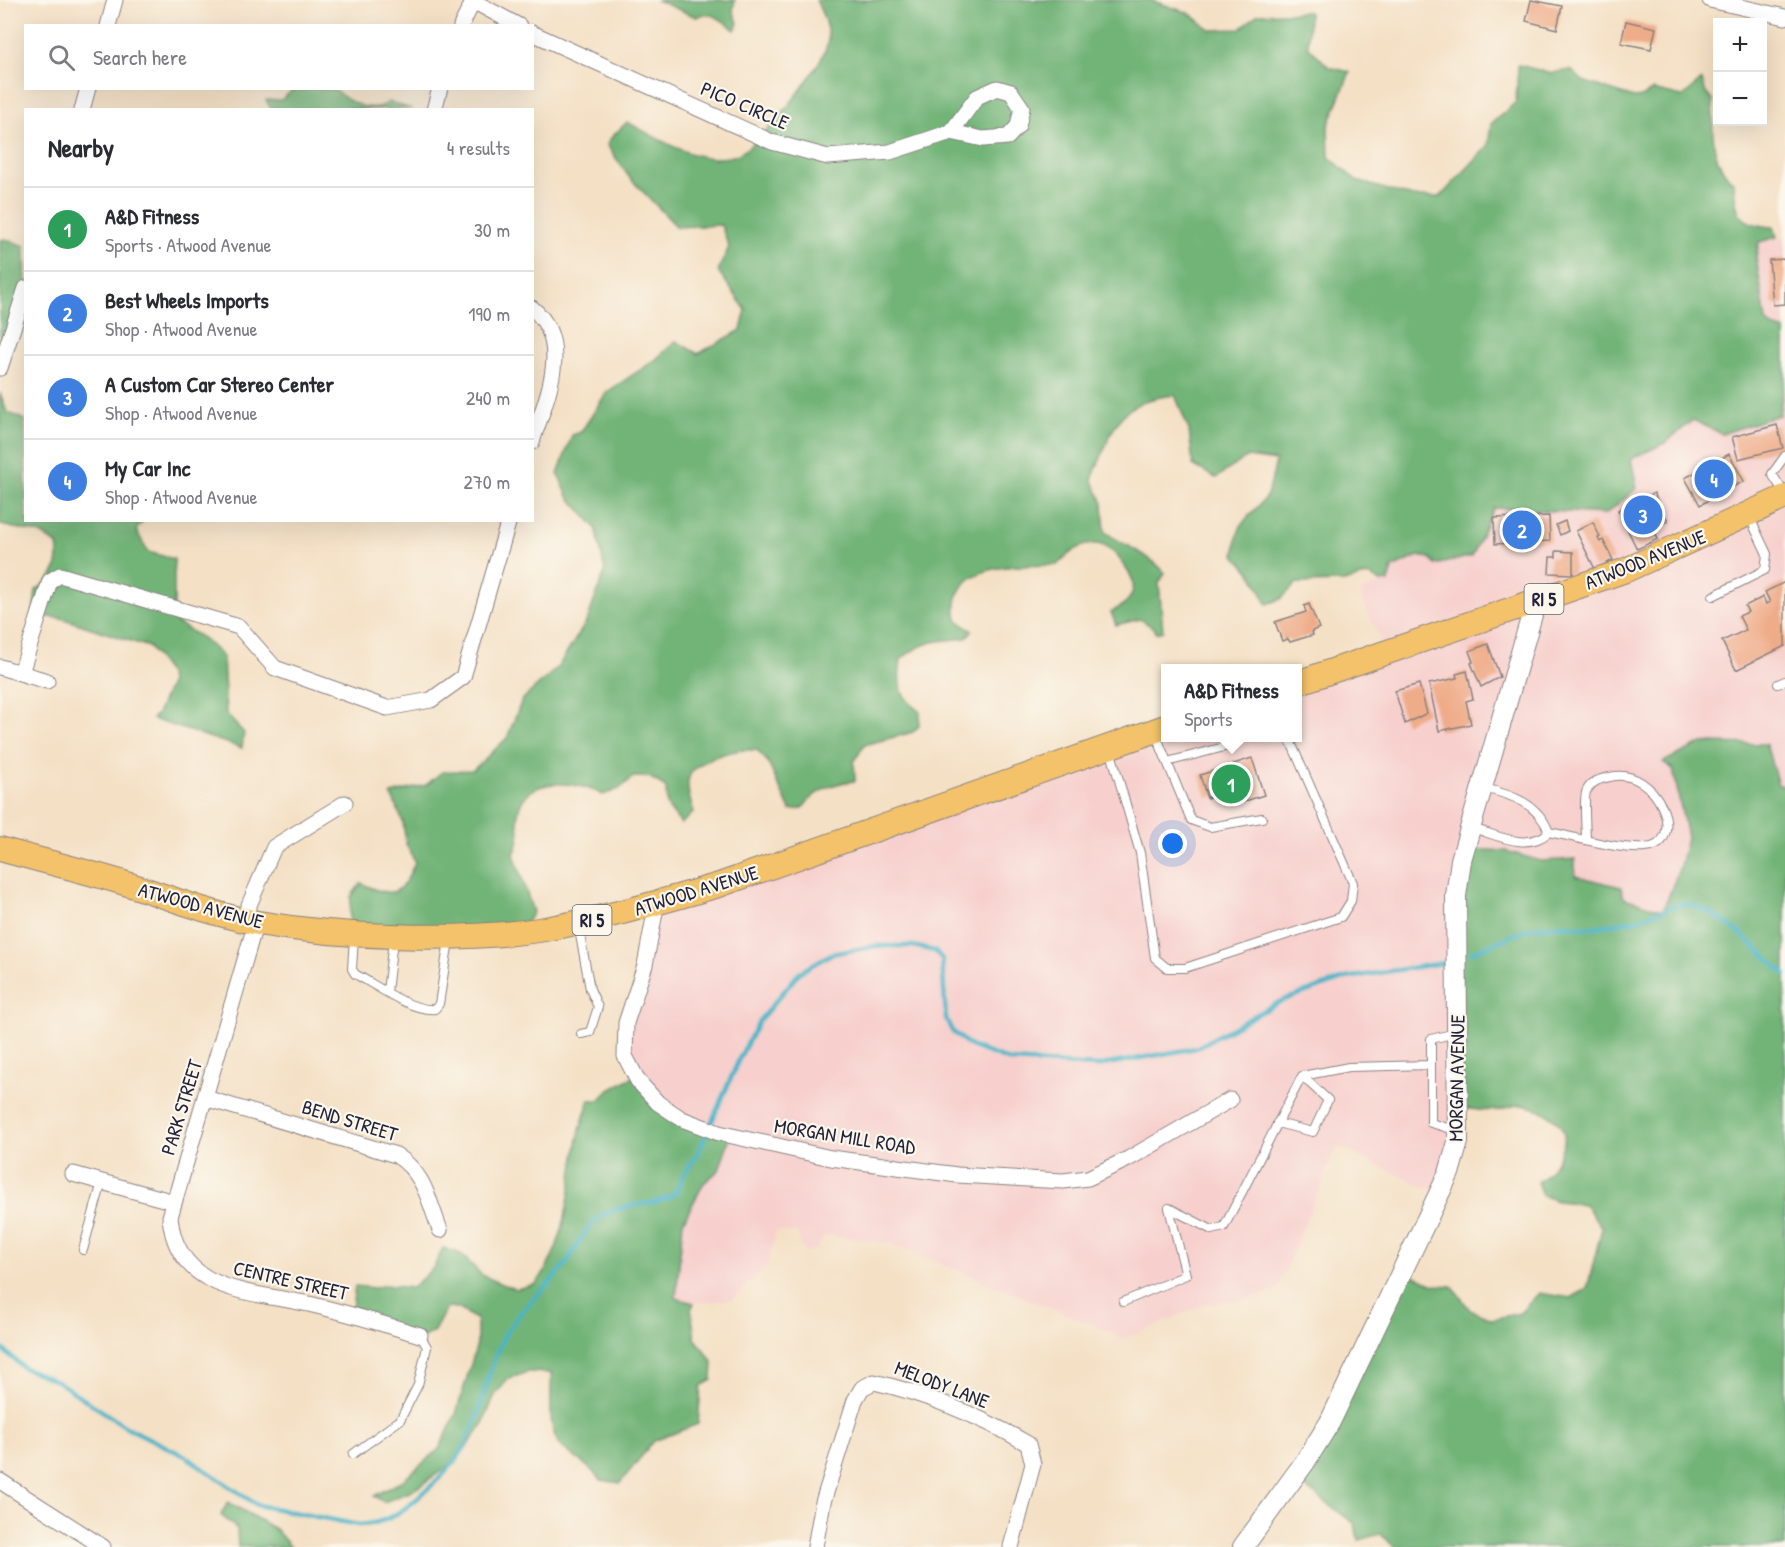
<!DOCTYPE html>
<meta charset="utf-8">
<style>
body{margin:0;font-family:"Patrick Hand",sans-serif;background:#f7f7f7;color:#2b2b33}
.controls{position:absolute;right:18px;top:18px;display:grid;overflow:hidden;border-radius:0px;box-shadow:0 6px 24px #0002}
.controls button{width:54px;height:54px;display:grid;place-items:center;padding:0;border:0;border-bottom:2px solid #e1e1e2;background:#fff;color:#2b2b33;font:30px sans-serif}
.you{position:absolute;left:1173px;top:844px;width:21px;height:21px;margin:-15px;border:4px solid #fff;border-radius:50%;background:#1a73e8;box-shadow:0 0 0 9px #1a73e833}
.badge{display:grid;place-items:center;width:39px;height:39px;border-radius:50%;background:#0f766e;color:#fff;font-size:20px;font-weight:700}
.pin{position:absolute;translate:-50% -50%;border:3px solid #fff;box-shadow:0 2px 6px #0006}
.popup{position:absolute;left:1161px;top:664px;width:141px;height:78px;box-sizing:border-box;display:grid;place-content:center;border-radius:0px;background:#fff;filter:drop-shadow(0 2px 4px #0005);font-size:20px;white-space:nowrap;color:#7c7c81}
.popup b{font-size:22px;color:#2b2b33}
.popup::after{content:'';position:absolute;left:50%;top:100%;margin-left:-12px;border:12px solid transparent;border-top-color:#fff}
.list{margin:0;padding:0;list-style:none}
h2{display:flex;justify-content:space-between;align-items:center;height:78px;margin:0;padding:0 24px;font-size:26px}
h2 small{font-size:20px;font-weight:400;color:#7c7c81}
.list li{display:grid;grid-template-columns:39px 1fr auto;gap:18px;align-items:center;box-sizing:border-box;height:84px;padding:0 24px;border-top:2px solid #e1e1e2}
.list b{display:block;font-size:22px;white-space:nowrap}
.list p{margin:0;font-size:20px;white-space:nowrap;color:#7c7c81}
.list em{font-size:20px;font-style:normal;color:#7c7c81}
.icon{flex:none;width:33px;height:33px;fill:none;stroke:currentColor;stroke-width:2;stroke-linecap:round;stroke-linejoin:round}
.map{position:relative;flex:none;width:1785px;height:1547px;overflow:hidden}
.search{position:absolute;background:#fff;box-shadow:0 6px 24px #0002;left:24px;top:24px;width:510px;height:66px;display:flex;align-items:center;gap:15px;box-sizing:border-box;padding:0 21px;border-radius:0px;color:#7c7c81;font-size:22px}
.panel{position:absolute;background:#fff;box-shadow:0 6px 24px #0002;left:24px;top:108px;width:510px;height:414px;border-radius:0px}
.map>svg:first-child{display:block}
.built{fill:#f7d0cd}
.forest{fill:#72b478;stroke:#4a6b5a;stroke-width:1.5}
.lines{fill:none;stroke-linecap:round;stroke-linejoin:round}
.stream{stroke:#49b4c7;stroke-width:4.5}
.building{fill:#efac89}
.service-casing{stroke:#8b8180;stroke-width:10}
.minor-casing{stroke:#8b8180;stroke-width:17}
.tertiary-casing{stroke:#8b8180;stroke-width:22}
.primary-casing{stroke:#8b8180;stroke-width:26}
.service{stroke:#fff;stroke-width:8}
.minor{stroke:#fff;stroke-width:15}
.tertiary{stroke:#fff;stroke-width:20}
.primary{stroke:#f3c26a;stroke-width:24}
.labels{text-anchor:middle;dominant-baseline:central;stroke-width:4.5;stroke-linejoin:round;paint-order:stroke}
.shield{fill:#fbf7ec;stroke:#636270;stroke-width:1.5}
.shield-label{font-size:18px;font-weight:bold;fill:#22223b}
.street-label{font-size:20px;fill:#22223b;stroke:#fbf7ec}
</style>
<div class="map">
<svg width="1785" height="1547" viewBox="0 0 1785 1547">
<rect width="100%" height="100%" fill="#fbf7ec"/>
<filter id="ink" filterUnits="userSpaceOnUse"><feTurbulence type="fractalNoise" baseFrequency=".0167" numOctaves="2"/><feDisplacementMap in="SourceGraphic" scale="12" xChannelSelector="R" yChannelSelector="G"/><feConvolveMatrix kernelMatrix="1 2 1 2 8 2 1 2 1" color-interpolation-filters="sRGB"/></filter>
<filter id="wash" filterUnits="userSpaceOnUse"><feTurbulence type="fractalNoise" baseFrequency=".008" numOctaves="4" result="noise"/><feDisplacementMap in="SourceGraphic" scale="24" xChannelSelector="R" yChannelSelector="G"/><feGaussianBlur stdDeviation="1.35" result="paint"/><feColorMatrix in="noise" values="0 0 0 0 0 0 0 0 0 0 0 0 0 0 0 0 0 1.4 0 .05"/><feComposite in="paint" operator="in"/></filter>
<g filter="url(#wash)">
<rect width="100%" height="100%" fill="#f4e0c5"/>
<!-- built -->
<path class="built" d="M1785,237V331L1770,326L1766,321L1756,257L1759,242Z
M1785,380V786H1778L1702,743L1664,762L1673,768L1687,837L1680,867L1663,910L1624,898L1620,886L1575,876V860L1541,861L1506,851L1460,1104L1437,1193L1337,1146L1277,1290L1241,1301L1208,1303L1122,1340L1115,1334L888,1243L824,1235L817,1249L806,1252L801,1247L798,1232L776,1231L768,1264L732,1300L688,1303L676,1299L683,1222L704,1183L719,1170L685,1121L634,1074L626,1050L657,915L1165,738H1297V684L1385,653L1361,597L1362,591L1381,582H1389L1392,568L1418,556H1472L1494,508L1606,514L1620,504L1631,459L1665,443L1693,420L1722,434L1779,415Z"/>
<!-- forest -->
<path class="forest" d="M656,0H735L733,10L738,23L735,30C723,21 711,9 696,17Z
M816,0H1150L1189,13L1211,30L1240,29L1258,14L1309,12L1308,46L1329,67L1350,72L1328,127L1329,157L1357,181L1413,197H1440L1488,146L1491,124L1516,102L1518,65L1551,73L1571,70L1583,81L1634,98L1642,97L1653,90L1682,97L1702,80L1706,93L1713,101C1713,133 1709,161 1734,183C1735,215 1740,225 1774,227L1777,237L1759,242L1756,257L1766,321L1770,326L1785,331V380L1779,415L1722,434L1693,420L1665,443L1631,459L1637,488L1606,514L1494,508L1472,556L1435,565L1430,558L1418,556L1392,568L1389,582H1381L1369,575L1344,582L1297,583L1281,599L1267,604L1254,577L1235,555C1237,518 1246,523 1265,498C1271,489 1273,472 1276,461L1247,457L1216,478L1193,465L1189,430L1175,395C1114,400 1114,430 1092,479L1103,503L1105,532C1125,546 1151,555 1165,573L1159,583L1163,631L1156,633L1155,629L1140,619L1116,625L1111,612C1121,607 1131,601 1133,589C1135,580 1129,573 1125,567C1105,534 1082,539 1057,565C1020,566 945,560 957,620L972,631L966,638C936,642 928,638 901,659C897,685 899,696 920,712L919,726L913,732L864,745L854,762L855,781C832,783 815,790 802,809L790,810L767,761L757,750C743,749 734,751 720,755C687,767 681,778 694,812L681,824L667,806L666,787L649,777H633L619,789L603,795C579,781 528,775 519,809C514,826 525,832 514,854L533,912L522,931L349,929L351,897L361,883C392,899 402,896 415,862L406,844L403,822L391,794L426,785L442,772L473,770L507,738L522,700L558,667L587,621L605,571L596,528L568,496L558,474L572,435L581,432L607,392L655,360L676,341L698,354L741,330L746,310L718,271L729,247L721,225L677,227L629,177L607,145L610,139L627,122C658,138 697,166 734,156C757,150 827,63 828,40C828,25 822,13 816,0Z
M294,89H334C349,102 371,115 389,102L412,109H271L266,100H281Z
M5,239L25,246L26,294L0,376V240Z
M0,393L7,412L25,420L26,520L143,521L136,530L148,552L174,559V621L204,639L223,657L226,714L244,733L242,748L152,719L157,714L170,684L169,674L149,647L61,618L33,616L36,590C54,579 61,565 57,544L39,533L0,525Z
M1702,743L1766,744L1778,785L1785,786V1547H1396L1380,1534L1358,1540L1355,1524L1295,1480L1405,1271L1434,1285L1452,1286L1470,1310L1492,1319L1520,1313L1539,1293L1571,1298L1587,1289L1602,1228L1585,1204L1557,1201L1542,1195L1537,1182C1551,1174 1558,1161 1563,1145C1571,1122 1540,1108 1522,1105C1512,1104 1508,1109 1499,1110C1488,1112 1473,1109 1462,1108L1457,897L1470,849L1506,851L1541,861L1575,859V876L1621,887L1624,898L1663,910L1680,867L1687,837L1673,769L1663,762Z
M632,1077L657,1102L730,1137L719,1170L704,1183L683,1222L676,1298L694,1303L691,1310L695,1338L713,1362L712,1380L701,1386L698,1424L654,1441L620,1483L601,1480C587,1463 575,1459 561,1446C546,1431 552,1393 551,1373L528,1372L508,1379L495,1395L482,1426L457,1460L412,1491L384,1502L374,1496L402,1481L439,1449L456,1414L477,1344V1320L458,1308L447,1307L434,1331L424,1337L351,1315L355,1286L375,1288L384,1285L412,1288L434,1267L443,1248L461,1254L482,1275L499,1283L516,1289L536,1284C567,1244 569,1192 577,1144C579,1130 585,1115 589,1100H599L608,1091Z
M228,1502L275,1529L291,1547H238L237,1529L221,1515Z"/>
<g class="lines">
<!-- stream -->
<path class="stream" d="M1471,953L1531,928L1565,925L1591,928L1635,920L1678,905L1691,904L1712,914L1740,933L1785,974
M0,1347L24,1368L57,1381L126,1427L185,1456L257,1505L359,1525C384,1524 401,1513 419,1497C434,1483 449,1471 460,1454C482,1421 484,1375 503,1339C518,1309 544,1292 564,1266C574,1253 581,1236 592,1224C615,1199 647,1211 675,1194L684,1174L698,1153L741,1055L759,1021L800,972L831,954L876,946H913L935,951L942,959L946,1019L952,1031L970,1046L1010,1061L1097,1066L1196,1048L1281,1001L1346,978L1443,963"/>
</g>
<g id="blocks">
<!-- building -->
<path class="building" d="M1531,0L1562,6L1557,29L1526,21Z
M1626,21L1656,28L1651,49L1621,43Z
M1785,259V304L1773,305L1769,260Z
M1777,425L1783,448L1738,459L1732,437Z
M1729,454L1744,481L1700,505L1685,478Z
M1654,493L1668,521L1653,528L1658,539L1637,549L1618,510Z
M1549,516L1550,541L1495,544L1494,518Z
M1565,521L1568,531L1560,535L1556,525Z
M1593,522L1600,537L1598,538L1600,542L1603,540L1613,560L1595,569L1576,531Z
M1556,551L1573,552V574L1549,573L1550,557H1556Z
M1785,582V646L1736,670L1722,641L1746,630L1739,616L1748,612L1745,606L1763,597L1766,604L1770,602L1765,592Z
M1309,604L1319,628L1312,631L1313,635L1290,642L1288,639L1282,641L1275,622L1306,612L1304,606Z
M1488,644L1500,677L1481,687L1471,663L1473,662L1469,651Z
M1467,671L1473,699L1466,701L1471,724L1439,731L1429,684L1457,678L1456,674Z
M1419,684L1427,713L1405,724L1395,691Z
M1252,758L1264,795L1230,806L1225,792L1207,798L1200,775Z"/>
</g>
</g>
<g filter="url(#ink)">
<use href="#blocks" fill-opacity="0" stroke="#8b8180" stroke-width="1.5"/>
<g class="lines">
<!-- service casing -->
<g class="service-casing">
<path id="service" d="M1785,456L1772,474L1785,494
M1713,596L1765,570L1767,554L1749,516
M1778,684L1785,681
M1156,735L1191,820L1210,827L1262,818
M1110,749L1140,853L1155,958L1167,968H1185L1341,917L1351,901L1353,883L1289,738
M1167,762L1232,745L1238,738
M1472,828C1497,835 1527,852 1549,832C1538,803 1512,795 1484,788
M1549,832C1573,837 1621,850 1645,848C1690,845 1657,765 1610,777C1600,779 1592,781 1587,790C1583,795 1586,829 1586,840
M578,924L590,989L598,1007L590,1032L581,1034
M354,937L352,969L355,974C376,985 412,1012 435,1009L439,1004L449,940
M387,992L393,940
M1277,1123L1313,1132L1328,1100L1302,1076
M1455,1130L1431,1123V1039L1456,1033
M83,1250L102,1182
M1123,1302L1186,1275L1169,1208L1212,1230L1224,1227L1302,1076L1349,1067L1431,1065
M353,1454L400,1420L418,1385L427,1347L420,1335"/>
</g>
<!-- minor casing -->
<g class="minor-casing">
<path id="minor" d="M1710,0L1785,17
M473,1L519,26
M108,26L115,0
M461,26L474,0
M532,33L772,142L828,157L890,152L951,132L983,139L1008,137L1018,126L1022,108L1011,92L997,88L977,97L951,132
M82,110L88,88
M434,110L440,88
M532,308C574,343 545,400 532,442
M0,368L26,288
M0,667L47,681
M21,673L50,581L60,575L239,627L275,668L387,708L431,700L463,677L509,520
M657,902L645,965L626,1023L625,1056L638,1081L658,1103L682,1119L719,1133L831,1158L957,1175L1063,1181L1088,1178L1128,1159L1230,1100
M243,919L274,847L345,803
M256,922L170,1217C177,1296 257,1291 317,1306C352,1314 386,1325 420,1335
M205,1098L396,1155C425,1174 428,1199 440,1230
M73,1174L174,1202
M0,1481L103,1547
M815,1547L823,1502L855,1400L862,1388L874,1382C927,1394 981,1417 1028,1444L1033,1464L1011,1547"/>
</g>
<!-- tertiary casing -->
<g class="tertiary-casing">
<path id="tertiary" d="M1243,1547L1305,1462L1330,1422L1449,1173L1458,1142L1456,896L1461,860L1536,601"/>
</g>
<!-- primary casing -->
<g class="primary-casing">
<path id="primary" d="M1297,683L1626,570L1785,497
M0,849C49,863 100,874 149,891C184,903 220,916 258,923C341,937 455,942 539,930C600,920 659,902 719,885L1165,727"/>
</g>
<!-- service -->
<use href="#service" class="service"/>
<!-- minor -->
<use href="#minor" class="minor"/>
<!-- tertiary -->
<use href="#tertiary" class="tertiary"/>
<!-- primary -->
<use href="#primary" class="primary"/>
</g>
</g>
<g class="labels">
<!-- shield labels -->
<g class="shield">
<rect x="1524.5" y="584" width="39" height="30" rx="4.5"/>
<rect x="572.5" y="905" width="39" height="30" rx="4.5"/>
</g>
<g class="shield-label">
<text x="1544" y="599">RI 5</text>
<text x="592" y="920">RI 5</text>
</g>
<!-- street labels -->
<g class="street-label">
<text transform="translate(745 105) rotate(23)">PICO CIRCLE</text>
<text transform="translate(1645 559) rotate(-22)">ATWOOD AVENUE</text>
<text transform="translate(696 890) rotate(-17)">ATWOOD AVENUE</text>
<text transform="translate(201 905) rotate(15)">ATWOOD AVENUE</text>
<text transform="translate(1456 1078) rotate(-89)">MORGAN AVENUE</text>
<text transform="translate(181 1107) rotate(-73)">PARK STREET</text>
<text transform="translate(350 1120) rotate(17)">BEND STREET</text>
<text transform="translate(845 1136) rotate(9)">MORGAN MILL ROAD</text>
<text transform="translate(291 1280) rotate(13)">CENTRE STREET</text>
<text transform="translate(942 1384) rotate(21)">MELODY LANE</text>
</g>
</g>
</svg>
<div class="controls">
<button>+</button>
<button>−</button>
</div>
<div class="you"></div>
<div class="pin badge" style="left:1231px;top:784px;background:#2e9e5b">1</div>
<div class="popup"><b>A&amp;D Fitness</b>Sports</div>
<div class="pin badge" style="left:1522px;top:530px;background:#3f7fe0">2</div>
<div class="pin badge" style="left:1643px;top:515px;background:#3f7fe0">3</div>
<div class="pin badge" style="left:1714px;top:479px;background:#3f7fe0">4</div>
<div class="search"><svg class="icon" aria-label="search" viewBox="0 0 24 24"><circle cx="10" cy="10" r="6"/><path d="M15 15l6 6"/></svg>Search here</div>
<section class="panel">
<h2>Nearby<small>4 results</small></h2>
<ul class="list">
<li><span class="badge" style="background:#2e9e5b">1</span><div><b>A&amp;D Fitness</b><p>Sports · Atwood Avenue</p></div><em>30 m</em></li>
<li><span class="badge" style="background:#3f7fe0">2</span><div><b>Best Wheels Imports</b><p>Shop · Atwood Avenue</p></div><em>190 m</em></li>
<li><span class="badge" style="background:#3f7fe0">3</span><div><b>A Custom Car Stereo Center</b><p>Shop · Atwood Avenue</p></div><em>240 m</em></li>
<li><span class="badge" style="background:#3f7fe0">4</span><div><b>My Car Inc</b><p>Shop · Atwood Avenue</p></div><em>270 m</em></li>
</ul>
</section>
</div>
